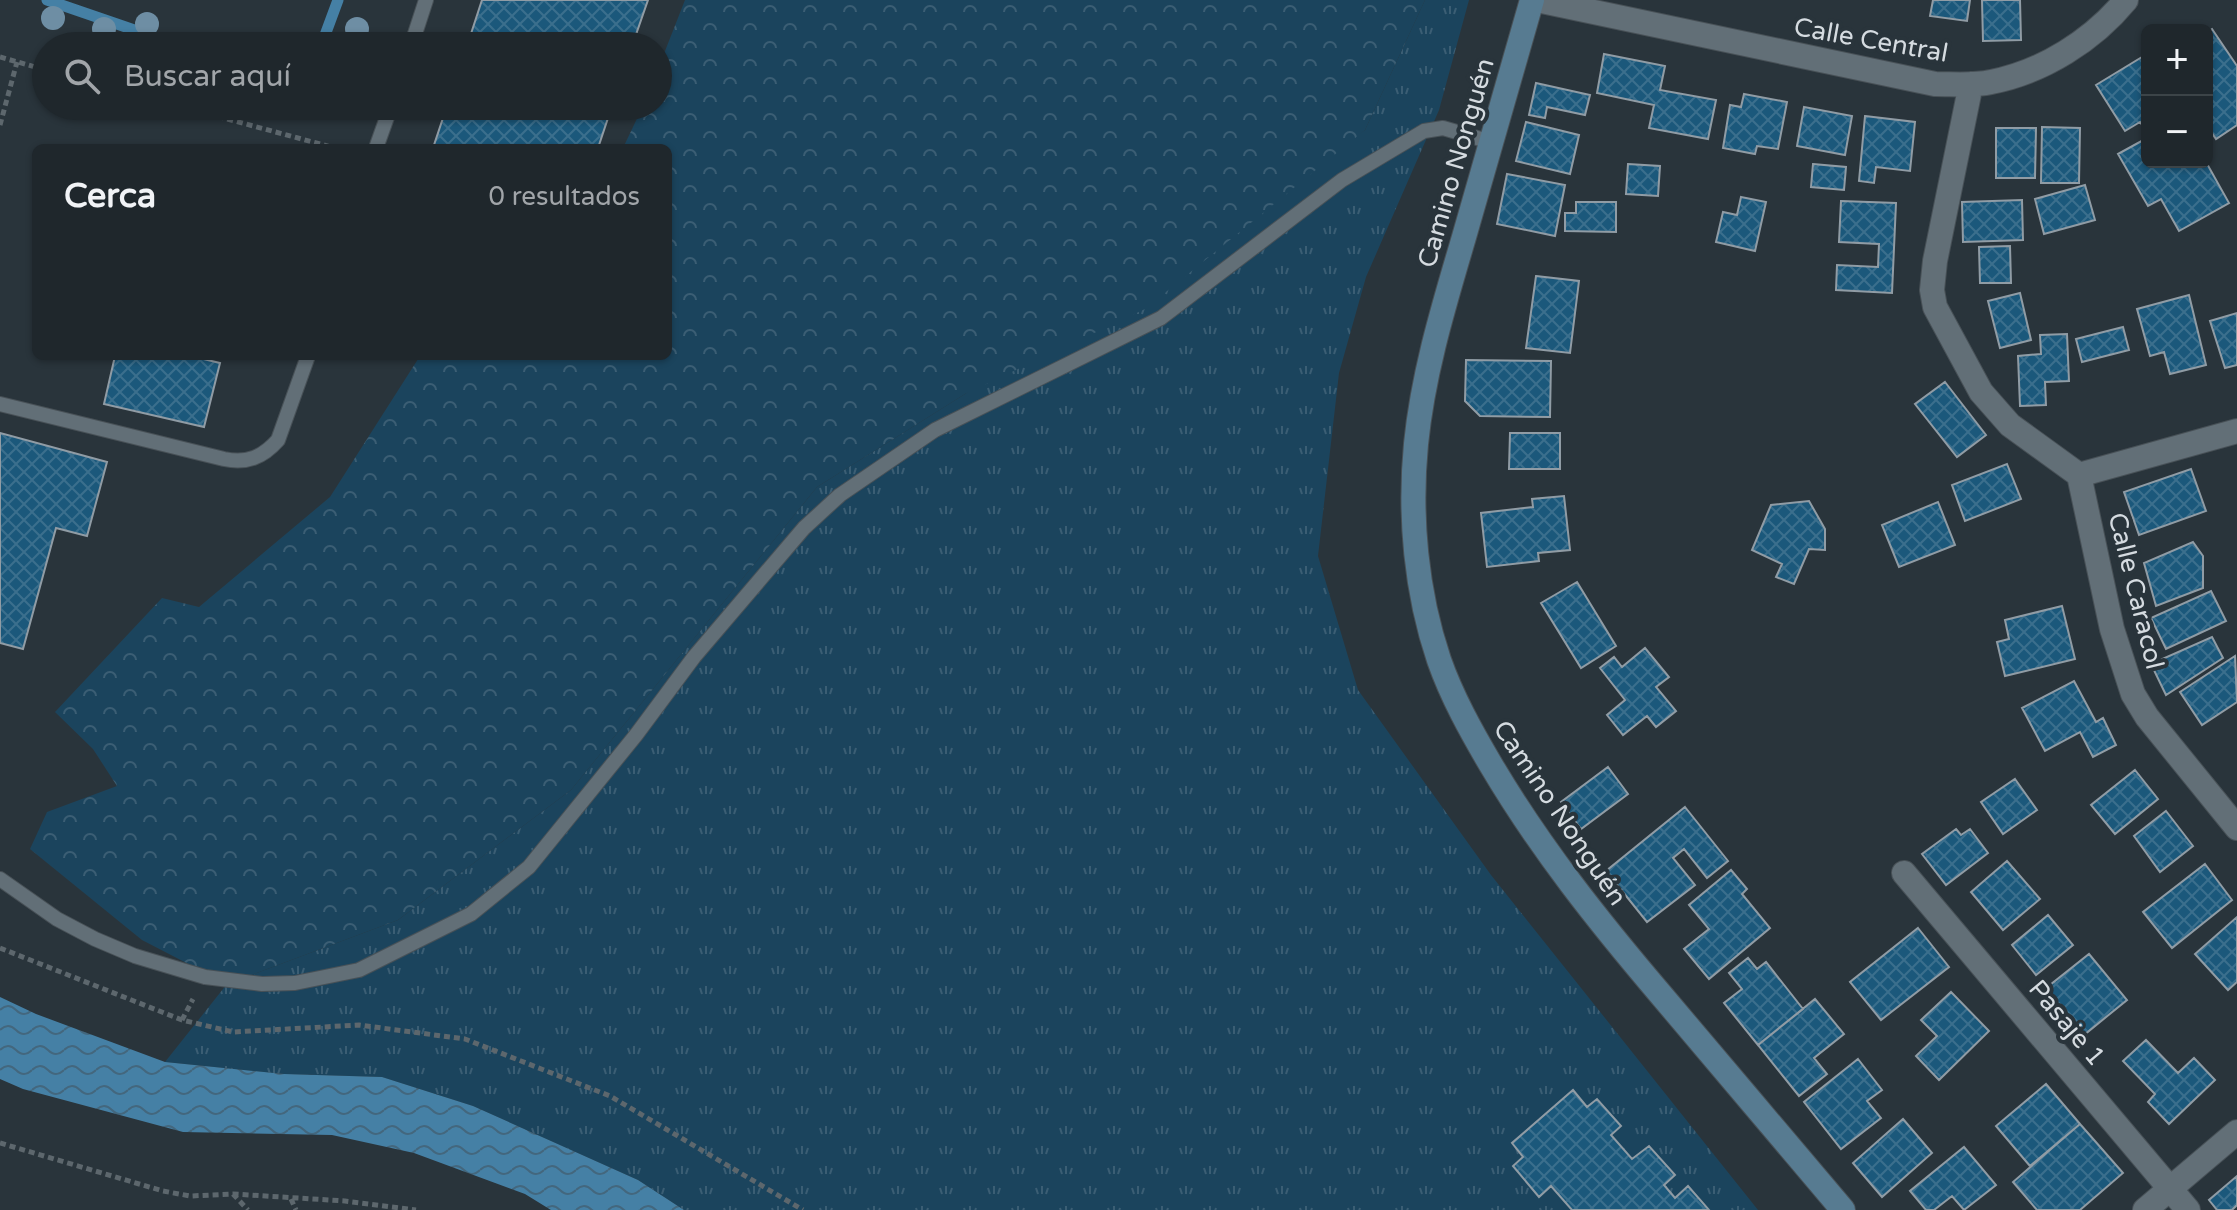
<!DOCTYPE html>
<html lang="es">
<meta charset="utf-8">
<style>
body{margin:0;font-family:"Varela Round",sans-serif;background:#2c3338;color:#f1f3f6}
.controls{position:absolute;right:24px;top:24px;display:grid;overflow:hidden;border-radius:12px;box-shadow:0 2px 6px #0004}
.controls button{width:72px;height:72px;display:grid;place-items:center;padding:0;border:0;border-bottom:2px solid #3c4448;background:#1f272c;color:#f1f3f6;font:40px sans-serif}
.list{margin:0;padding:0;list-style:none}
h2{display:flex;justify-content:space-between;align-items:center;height:104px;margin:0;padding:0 32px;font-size:34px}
h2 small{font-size:26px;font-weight:400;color:#a1a5a9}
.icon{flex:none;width:44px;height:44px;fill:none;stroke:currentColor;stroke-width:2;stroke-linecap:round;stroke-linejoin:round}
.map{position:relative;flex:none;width:2237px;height:1210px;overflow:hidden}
.search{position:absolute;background:#1f272c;box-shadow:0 2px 6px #0004;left:32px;top:32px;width:640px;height:88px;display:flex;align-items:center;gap:20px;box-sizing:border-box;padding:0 28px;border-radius:44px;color:#a1a5a9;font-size:30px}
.panel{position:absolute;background:#1f272c;box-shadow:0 2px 6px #0004;left:32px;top:144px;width:640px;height:216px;border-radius:12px}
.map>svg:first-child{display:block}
.grass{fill:url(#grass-tufts)}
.forest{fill:url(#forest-crowns)}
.water{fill:url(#water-waves)}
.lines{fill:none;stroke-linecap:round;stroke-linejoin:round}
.stream{stroke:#4580a5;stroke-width:11}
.building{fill:url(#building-cross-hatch);stroke:#909ca5;stroke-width:2}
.lane-casing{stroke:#485157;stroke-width:16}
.street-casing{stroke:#485157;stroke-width:26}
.secondary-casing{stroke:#485157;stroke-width:26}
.path{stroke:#5d676d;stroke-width:5;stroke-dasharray:6 4;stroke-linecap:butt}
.lane{stroke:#626f77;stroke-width:14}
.street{stroke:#626f77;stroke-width:24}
.secondary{stroke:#577b91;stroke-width:24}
.tree{fill:#6e8ea4}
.labels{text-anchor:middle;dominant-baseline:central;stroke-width:8;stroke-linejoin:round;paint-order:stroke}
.street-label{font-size:26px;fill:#d5dbe0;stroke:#29343b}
</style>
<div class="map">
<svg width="2237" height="1210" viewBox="0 0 2237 1210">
<defs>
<pattern id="grass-tufts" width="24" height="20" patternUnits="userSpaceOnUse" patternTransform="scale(2)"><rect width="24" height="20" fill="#1b445d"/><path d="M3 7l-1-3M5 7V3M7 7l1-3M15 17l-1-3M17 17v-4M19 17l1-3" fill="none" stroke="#3b5e74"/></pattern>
<pattern id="forest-crowns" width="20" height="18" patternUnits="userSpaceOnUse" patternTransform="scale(2)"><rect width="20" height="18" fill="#1b445d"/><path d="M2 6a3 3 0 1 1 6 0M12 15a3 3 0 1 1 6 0" fill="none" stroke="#3b5e74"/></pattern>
<pattern id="water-waves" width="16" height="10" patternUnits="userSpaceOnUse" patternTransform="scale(2)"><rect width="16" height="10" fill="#4580a5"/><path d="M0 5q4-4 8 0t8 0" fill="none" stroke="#43677e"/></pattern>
<pattern id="building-cross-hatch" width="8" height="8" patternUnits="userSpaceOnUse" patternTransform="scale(2)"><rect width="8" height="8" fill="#1b587b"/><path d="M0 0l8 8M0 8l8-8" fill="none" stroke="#3b6f8d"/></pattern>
</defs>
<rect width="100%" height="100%" fill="#29343b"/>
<!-- grass -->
<path class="grass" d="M1425,0H1469L1439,110L1366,277L1339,373L1318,556L1358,690L1491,875L1758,1210H684L638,1180L473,1106L382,1077L284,1074L165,1062L227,984L398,920L571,790L817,487L965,394L1365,130Z"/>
<!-- forest -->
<path class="forest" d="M685,0H1425L1365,130L1145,309L965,394L817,487L571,790L398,920L227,984L142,940L30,849L47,812L117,786L93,749L55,712L162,598L199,607L330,497L420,356H668V148H623L643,106H658V69Z"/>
<!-- water -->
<path class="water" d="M0,997L36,1014L165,1062L284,1074L382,1077L473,1106L638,1180L684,1210H551L525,1194L414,1153L332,1135L183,1132L23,1089L0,1079Z"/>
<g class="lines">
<!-- stream -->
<path class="stream" d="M47,0L181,46
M321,46L338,0"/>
</g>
<!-- building -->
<path class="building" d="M482,0H648L632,46H467Z
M1933,0H1970L1967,21L1930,16Z
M1982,0H2020L2021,40L1983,41Z
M2212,29L2237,66V125L2216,139L2207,126V32Z
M1604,54L1665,66L1660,90L1716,100L1708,139L1649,128L1654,105L1597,93Z
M2147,54V132L2140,122L2125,131L2096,85Z
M1536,83L1590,95L1585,115L1547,107L1545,118L1529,115Z
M1744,94L1787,102L1778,149L1757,146L1755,154L1723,148L1730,105L1741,107Z
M447,106H612L598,148H433Z
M1804,107L1852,116L1845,155L1797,146Z
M1865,116L1915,122L1910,171L1876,167L1874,183L1859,181Z
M1526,122L1579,135L1570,174L1516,161Z
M2042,127L2080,128L2079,183H2041Z
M1996,128H2036L2035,178H1996Z
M2147,138V162H2180L2182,167L2191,162H2206L2229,203L2179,231L2161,199L2148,206L2118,154Z
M1628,164L1660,166L1658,196L1626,194Z
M1813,164L1846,167L1844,190L1811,187Z
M1507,174L1565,185L1555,236L1497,224Z
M2085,185L2095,220L2044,234L2035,199Z
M1741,197L1766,202L1755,251L1716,242L1723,212L1737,215Z
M2022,200L2023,240L1963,242L1962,202Z
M1841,201L1896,203L1892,293L1836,290L1837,265L1878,267L1879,244L1839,242Z
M1576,202H1616V232L1565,231V213H1576Z
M2010,246L2011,283H1980L1979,247Z
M1536,276L1579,281L1570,353L1526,348Z
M2020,293L2031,340L2000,348L1988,301Z
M2189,295L2206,365L2170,374L2164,352L2150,356L2137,309Z
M2237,313V365L2225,368L2210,321Z
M2123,327L2129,350L2082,362L2076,339Z
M2067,334L2069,381L2045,382L2046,405L2020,406L2018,356L2041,354L2040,335Z
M115,356H191L220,363L204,427L104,404Z
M1466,360L1551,361L1550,417L1480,416L1465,401Z
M1945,382L1986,435L1957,457L1915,404Z
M0,433L107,462L87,536L56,528L23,649L0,643Z
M1510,433H1560V469H1509Z
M2007,464L2021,499L1965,521L1952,485Z
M2191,469L2206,511L2139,535L2124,492Z
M1564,496L1570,550L1538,553L1539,561L1487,567L1481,513L1533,507L1532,499Z
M1809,501L1825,529V550L1809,549L1794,584L1776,577L1782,564L1752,550L1771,505Z
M1938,502L1955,545L1899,567L1882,525Z
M2193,542L2203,556V588L2156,606L2144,563Z
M1577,582L1616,646L1581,668L1541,603Z
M2211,591L2226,621L2166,649L2151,618Z
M2062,606L2075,659L2005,676L1997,642L2009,639L2005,620Z
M2212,637L2223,658L2166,695L2151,664Z
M1645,648L1669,677L1656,687L1676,711L1656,727L1647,716L1623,735L1607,715L1625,700L1600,668L1614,657L1622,667Z
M2235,656L2237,702L2202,725L2180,692Z
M2074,681L2096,722L2103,718L2116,745L2093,757L2080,732L2045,751L2022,708Z
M1608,767L1628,794L1581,829L1561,802Z
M2135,770L2158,799L2115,834L2091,805Z
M2015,779L2037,810L2003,834L1981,802Z
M1685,807L1728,861L1707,878L1684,849L1673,858L1695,885L1647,922L1606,871Z
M2166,811L2193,846L2160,872L2134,836Z
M1956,829L1961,835L1970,829L1988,853L1946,885L1922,854Z
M2007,861L2040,899L2003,930L1971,892Z
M2205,864L2232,900L2172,948L2143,912Z
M1731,870L1747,889L1742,894L1770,928L1709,979L1684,949L1709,929L1689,905Z
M2048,915L2073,945L2036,975L2012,945Z
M2237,917V982L2228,990L2195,954Z
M1918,928L1949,967L1881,1020L1850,982Z
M2089,954L2127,1000L2084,1035L2045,989Z
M1748,958L1757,969L1766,962L1803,1009L1758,1045L1724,1003L1742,989L1729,973Z
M1951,992L1989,1031L1939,1080L1916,1056L1937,1036L1921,1020Z
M1815,999L1844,1034L1814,1058L1827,1074L1799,1096L1758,1045Z
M2146,1040L2178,1073L2194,1058L2215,1080L2169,1124L2148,1102L2155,1094L2123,1061Z
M1858,1059L1882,1090L1867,1101L1881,1118L1841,1149L1804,1102Z
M2046,1084L2080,1124L2030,1166L1996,1126Z
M1573,1090L1587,1107L1597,1099L1621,1126L1611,1135L1632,1159L1649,1146L1675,1175L1664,1185L1675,1198L1688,1186L1709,1210H1572L1551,1186L1539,1197L1513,1166L1523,1157L1512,1143Z
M1903,1119L1932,1153L1882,1197L1853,1163Z
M2080,1124L2123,1173L2080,1210H2037L2013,1182Z
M1964,1147L1996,1185L1964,1210L1952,1196L1934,1210H1926L1910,1191Z
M2237,1176V1205L2232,1210H2217L2209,1200Z"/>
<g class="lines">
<!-- lane casing -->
<g class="lane-casing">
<path id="lane" d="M411,46L426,0
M376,148L391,106
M0,404L224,459C247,464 263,457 278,440L308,356
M0,879L57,919L95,939L135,956L205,977L262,984L295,983L359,970L471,914L529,867L636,735L694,657L804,528L840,495L935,430L1161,318L1342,180L1424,131L1443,128L1491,142"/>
</g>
<!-- street casing -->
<g class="street-casing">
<path id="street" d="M1537,0L1935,84C1954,84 1973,86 1991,82C2043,72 2093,40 2126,0
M1971,84L1935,261L1932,290L1935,307L1981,392L2010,425L2079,475L2237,431
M2079,475L2112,629L2133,694L2147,717L2237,828
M1904,873L2188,1210
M2145,1210L2237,1132"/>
</g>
<!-- secondary casing -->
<g class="secondary-casing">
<path id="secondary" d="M1532,0C1509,79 1486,158 1464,237C1444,305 1423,373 1416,444C1409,516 1416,592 1439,660C1452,697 1471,731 1491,765C1540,848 1599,922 1662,996C1722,1067 1783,1139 1843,1210"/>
</g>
<!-- path -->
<path class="path" d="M0,57L46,70
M179,106L335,148
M0,125L17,62
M0,948L182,1020L233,1032L359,1025L465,1039L610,1096L803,1210
M182,1020L193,999
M0,1143L163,1191L190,1196L233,1194L345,1201L416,1210
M233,1194L248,1210
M291,1199L296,1210"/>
<!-- lane -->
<use href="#lane" class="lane"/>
<!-- street -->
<use href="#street" class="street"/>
<!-- secondary -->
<use href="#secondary" class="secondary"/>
</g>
<!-- trees -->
<g class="tree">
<circle cx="53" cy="18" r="12"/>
<circle cx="147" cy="24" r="12"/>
<circle cx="104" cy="29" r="12"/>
<circle cx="357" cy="29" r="12"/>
</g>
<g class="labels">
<!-- street labels -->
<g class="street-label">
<text transform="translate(1871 40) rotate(10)">Calle Central</text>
<text transform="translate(1456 163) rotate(-74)">Camino Nonguén</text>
<text transform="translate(2136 591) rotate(76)">Calle Caracol</text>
<text transform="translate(1560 813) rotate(56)">Camino Nonguén</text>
<text transform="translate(2067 1023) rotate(50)">Pasaje 1</text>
</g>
</g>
</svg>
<div class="controls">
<button>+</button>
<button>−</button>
</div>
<div class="search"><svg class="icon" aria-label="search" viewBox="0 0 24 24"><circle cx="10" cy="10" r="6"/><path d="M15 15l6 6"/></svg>Buscar aquí</div>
<section class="panel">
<h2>Cerca<small>0 resultados</small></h2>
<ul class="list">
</ul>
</section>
</div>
